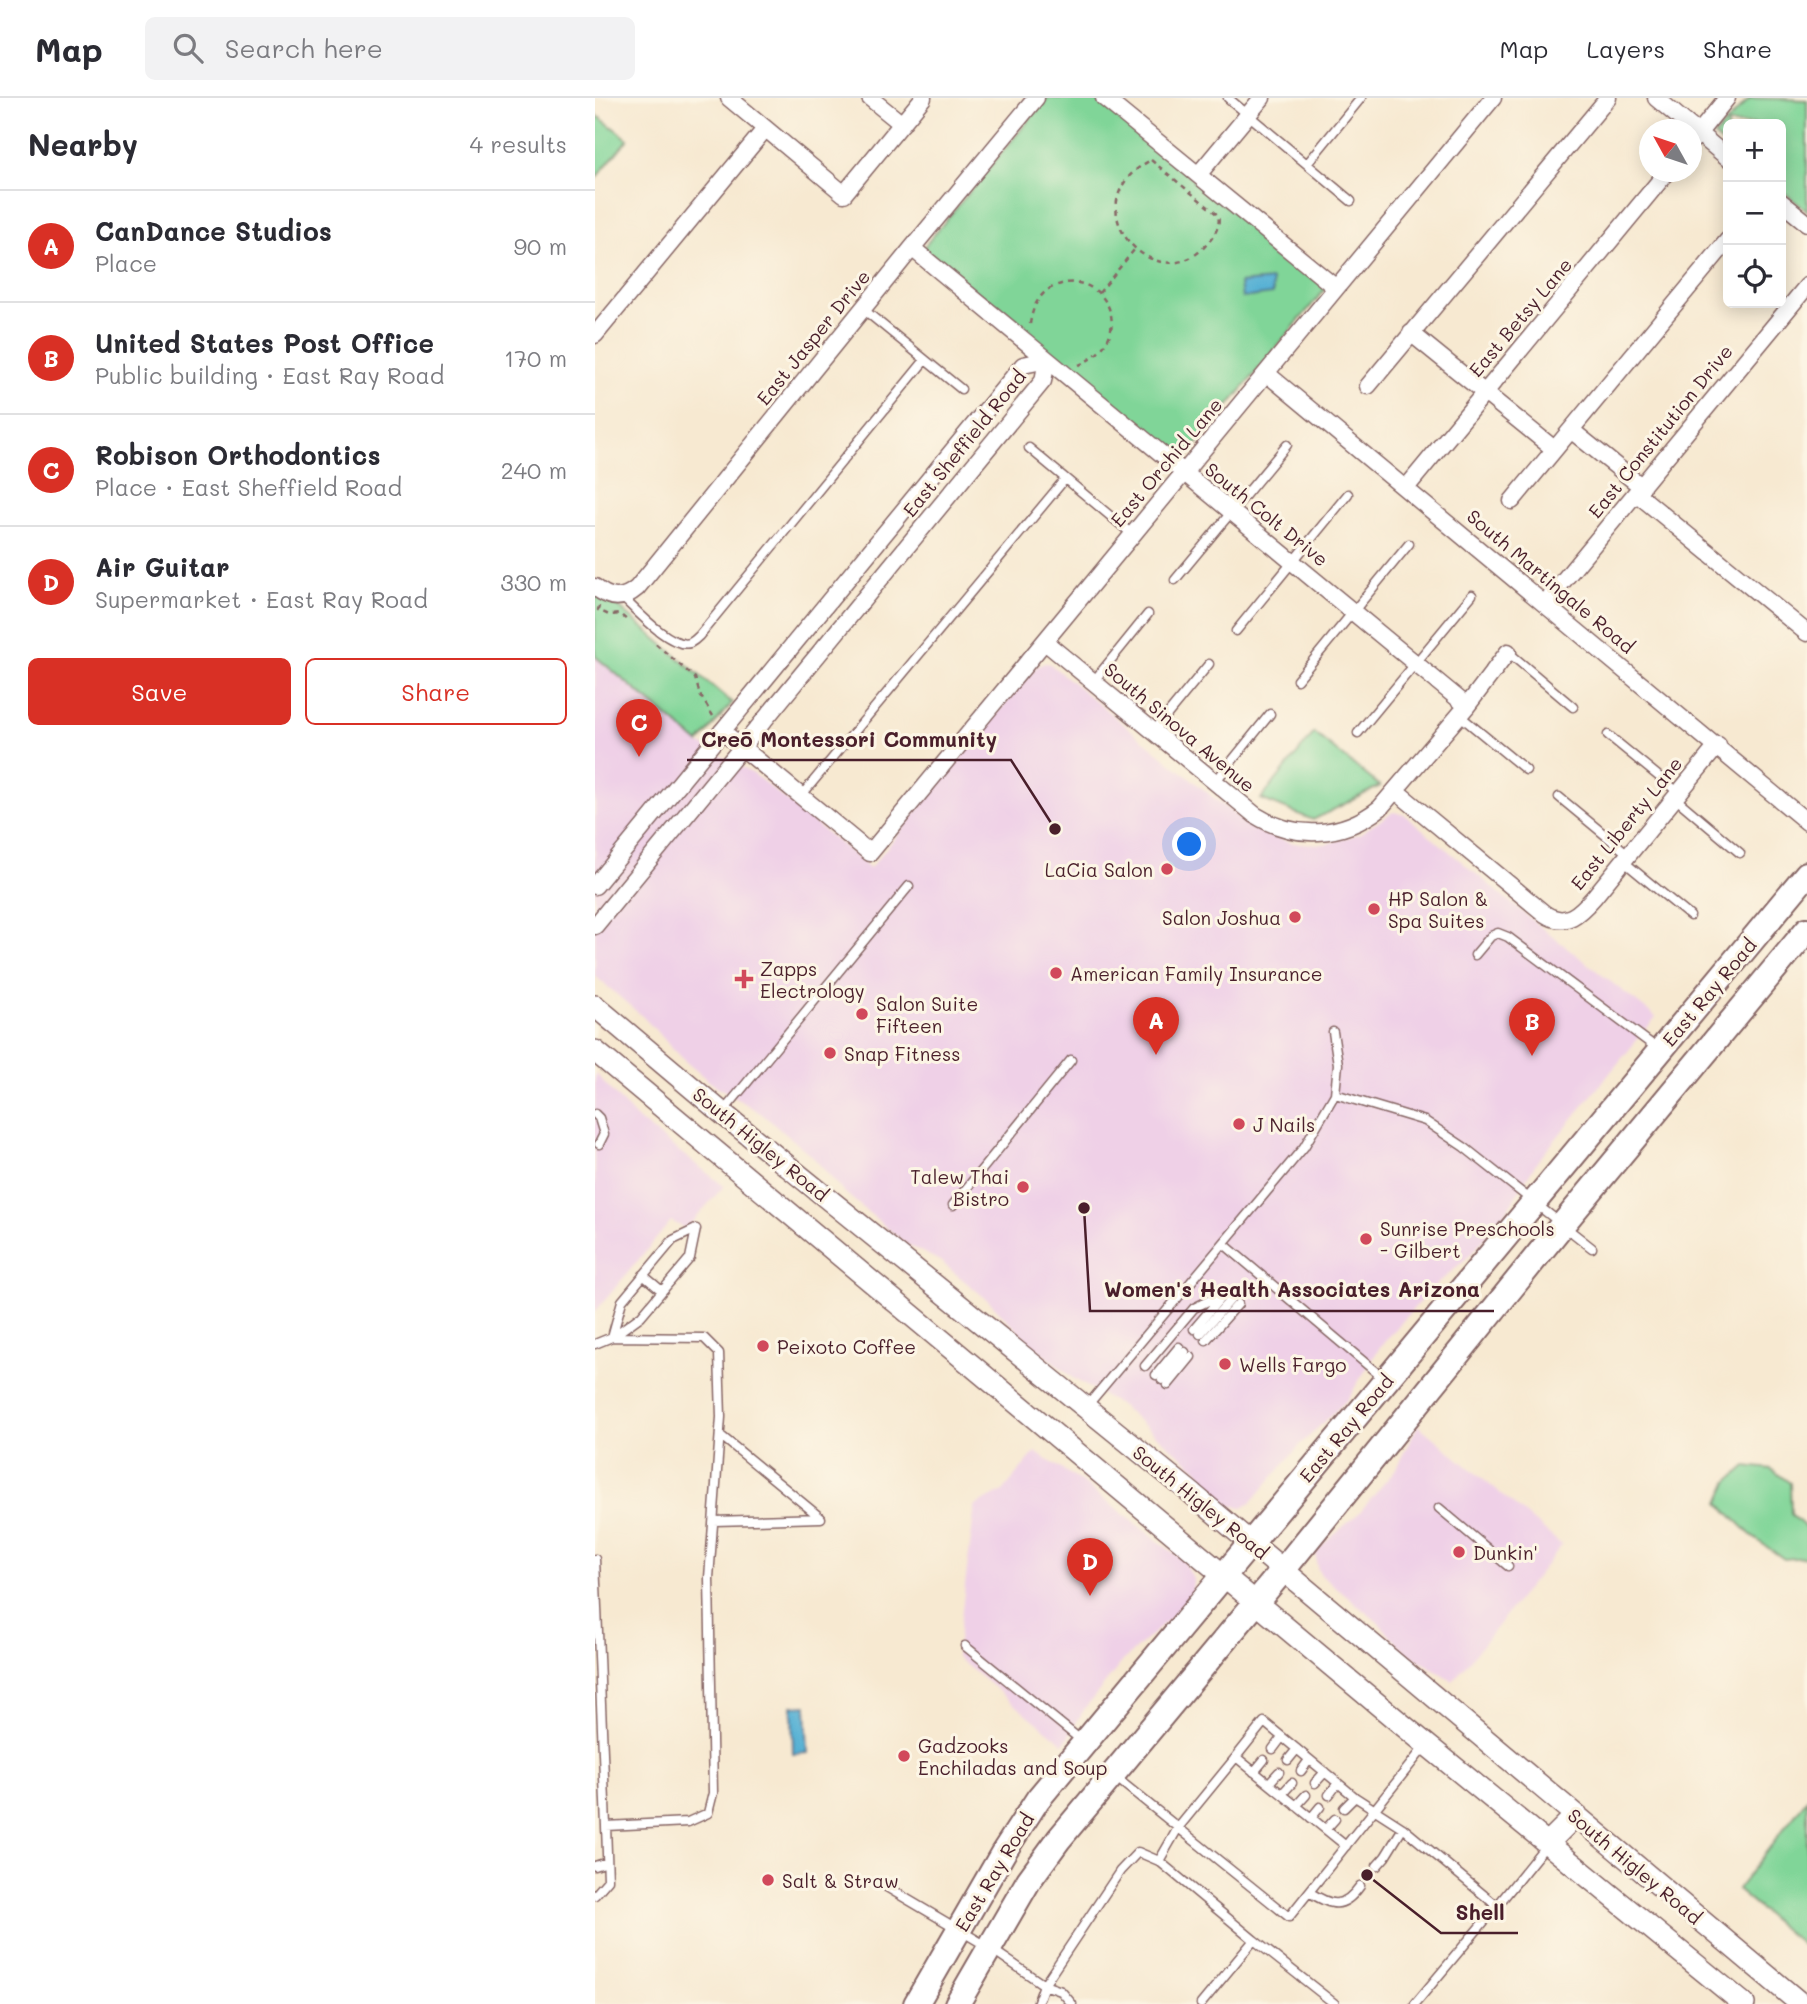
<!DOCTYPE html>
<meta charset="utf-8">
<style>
body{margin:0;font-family:Mali,sans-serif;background:#f2f2f3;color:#2b2b33}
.controls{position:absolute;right:21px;top:21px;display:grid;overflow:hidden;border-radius:10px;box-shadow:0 4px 18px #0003}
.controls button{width:63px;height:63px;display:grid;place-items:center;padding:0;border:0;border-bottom:2px solid #e1e1e2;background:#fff;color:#2b2b33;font:35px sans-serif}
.compass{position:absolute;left:1044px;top:21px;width:63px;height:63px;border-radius:50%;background:#fff;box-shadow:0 4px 18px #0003;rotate:310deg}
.you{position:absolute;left:595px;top:747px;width:24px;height:24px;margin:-18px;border:5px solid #fff;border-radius:50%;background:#1a73e8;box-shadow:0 0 0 10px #1a73e833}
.badge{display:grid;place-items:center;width:46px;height:46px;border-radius:50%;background:#d93025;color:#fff;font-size:23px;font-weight:700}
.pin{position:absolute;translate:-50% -58px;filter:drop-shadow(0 2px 4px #0008)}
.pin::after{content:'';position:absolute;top:37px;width:24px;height:21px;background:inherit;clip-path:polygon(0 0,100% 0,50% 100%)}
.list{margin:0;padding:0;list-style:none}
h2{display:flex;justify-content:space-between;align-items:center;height:91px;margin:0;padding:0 28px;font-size:30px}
h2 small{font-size:23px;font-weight:400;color:#7c7c81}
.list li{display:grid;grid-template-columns:46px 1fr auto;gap:21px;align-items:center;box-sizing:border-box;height:112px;padding:0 28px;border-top:2px solid #e1e1e2}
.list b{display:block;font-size:26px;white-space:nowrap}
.list p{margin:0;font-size:23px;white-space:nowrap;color:#7c7c81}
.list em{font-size:23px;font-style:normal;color:#7c7c81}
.actions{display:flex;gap:14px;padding:21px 28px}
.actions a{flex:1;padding:16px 0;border:2px solid #d93025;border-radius:10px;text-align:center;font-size:24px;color:#d93025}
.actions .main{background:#d93025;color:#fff}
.icon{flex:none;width:38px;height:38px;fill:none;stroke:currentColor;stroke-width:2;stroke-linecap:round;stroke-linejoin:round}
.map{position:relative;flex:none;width:1212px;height:1906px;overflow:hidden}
header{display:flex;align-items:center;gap:42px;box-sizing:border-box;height:98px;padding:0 35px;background:#fff;border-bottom:2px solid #e1e1e2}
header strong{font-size:33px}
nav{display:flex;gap:38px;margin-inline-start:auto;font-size:24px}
.search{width:490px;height:63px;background:#f2f2f3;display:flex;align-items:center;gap:18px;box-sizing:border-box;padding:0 24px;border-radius:10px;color:#7c7c81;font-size:26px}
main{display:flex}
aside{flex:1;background:#fff}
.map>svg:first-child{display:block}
.built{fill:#efd0e7}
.green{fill:#80d598;stroke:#657a62;stroke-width:2}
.water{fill:#57b1d4;stroke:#506880;stroke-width:2}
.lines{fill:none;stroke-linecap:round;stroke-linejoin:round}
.lane-casing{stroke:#876665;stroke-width:11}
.street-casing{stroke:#876665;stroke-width:19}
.secondary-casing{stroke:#876665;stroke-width:24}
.primary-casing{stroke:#876665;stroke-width:28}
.path{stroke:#876665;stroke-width:2.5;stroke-dasharray:5 5;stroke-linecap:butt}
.lane{stroke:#fff;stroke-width:8}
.street{stroke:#fff;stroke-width:16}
.secondary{stroke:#fff;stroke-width:21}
.primary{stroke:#fff;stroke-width:24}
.poi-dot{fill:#d1495b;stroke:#fcf5e5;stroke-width:2.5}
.labels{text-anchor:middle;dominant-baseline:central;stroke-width:6;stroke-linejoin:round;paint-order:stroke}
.street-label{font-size:19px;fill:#4a1f2b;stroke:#fcf5e5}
.poi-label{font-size:19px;fill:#4a1f2b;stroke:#fcf5e5;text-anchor:start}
.leader{fill:none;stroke:#4a1f2b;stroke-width:2.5}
.callout-dot{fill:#4a1f2b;stroke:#fcf5e5;stroke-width:2.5}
.callout-label{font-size:21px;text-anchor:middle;font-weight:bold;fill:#4a1f2b;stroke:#fcf5e5;stroke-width:6;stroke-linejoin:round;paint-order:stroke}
</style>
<header>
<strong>Map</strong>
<div class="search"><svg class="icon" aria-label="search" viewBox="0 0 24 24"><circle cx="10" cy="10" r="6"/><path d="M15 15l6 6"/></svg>Search here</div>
<nav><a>Map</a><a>Layers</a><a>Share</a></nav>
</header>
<main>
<aside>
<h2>Nearby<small>4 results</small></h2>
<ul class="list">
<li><span class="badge">A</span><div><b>CanDance Studios</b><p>Place</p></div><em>90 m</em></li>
<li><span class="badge">B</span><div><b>United States Post Office</b><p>Public building · East Ray Road</p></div><em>170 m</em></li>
<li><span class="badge">C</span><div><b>Robison Orthodontics</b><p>Place · East Sheffield Road</p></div><em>240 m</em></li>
<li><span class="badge">D</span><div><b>Air Guitar</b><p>Supermarket · East Ray Road</p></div><em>330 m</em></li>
</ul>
<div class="actions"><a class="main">Save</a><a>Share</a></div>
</aside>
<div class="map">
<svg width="1212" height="1906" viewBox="0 0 1212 1906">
<rect width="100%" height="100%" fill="#fcf5e5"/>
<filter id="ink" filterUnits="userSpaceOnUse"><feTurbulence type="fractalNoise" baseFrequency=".0143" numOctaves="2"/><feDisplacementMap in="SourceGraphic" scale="14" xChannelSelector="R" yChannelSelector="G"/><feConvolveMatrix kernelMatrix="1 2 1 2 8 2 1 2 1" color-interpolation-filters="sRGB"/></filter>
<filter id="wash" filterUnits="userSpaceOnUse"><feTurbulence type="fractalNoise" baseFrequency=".00686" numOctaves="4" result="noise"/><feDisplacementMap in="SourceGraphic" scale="28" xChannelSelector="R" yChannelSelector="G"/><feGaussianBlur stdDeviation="1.57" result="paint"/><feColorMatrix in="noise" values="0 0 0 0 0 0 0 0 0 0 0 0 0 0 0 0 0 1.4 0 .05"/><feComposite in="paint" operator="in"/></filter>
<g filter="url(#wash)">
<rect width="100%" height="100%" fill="#f7e9d1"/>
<!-- built -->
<path class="built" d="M0,558L104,645L160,677L275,770L441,569L450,565L455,566L651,726L671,737L698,745L731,746L764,736L798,714L809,716L943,827L1061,919L941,1065L908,1119L874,1158L833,1194L785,1249L752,1302L706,1346L656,1405L649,1409L635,1408L625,1400L602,1371L526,1308L478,1280L434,1244L394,1203L345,1163L311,1146L249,1094L216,1057L167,1016L115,984L91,964L47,918L0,878Z
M0,975L41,1020L129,1088L91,1131L76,1123L0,1214Z
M823,1327L967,1447L858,1583L809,1553L784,1525L727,1478L723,1472L721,1463V1454L726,1448L764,1415L800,1372Z
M440,1354L487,1384L589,1463L598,1481L597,1495L575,1520L528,1563L490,1610L469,1646L361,1559L380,1408L408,1393Z"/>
<!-- green -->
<path class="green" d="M452,0H500L731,190L586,365L327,151Z
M1155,0L1212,2V113L1186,92V26H1133V50L1119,38Z
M0,16L33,41L0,81Z
M0,489L137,605L104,645L0,558Z
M719,635L785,688L718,722L666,701Z
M1151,1368L1176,1371L1195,1385L1196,1416L1212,1431V1459L1189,1461L1158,1439L1124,1405L1133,1384Z
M1212,1701V1851L1142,1792Z"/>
<!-- water -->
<path class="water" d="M677,182L678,196L647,200L645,185Z
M211,1607L213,1655L198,1656L197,1608Z"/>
</g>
<g filter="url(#ink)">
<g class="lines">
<!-- lane casing -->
<g class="lane-casing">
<path id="lane" d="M633,0L756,103
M712,66L766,0
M268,211L366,291
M434,350L538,437
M580,482L692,347
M27,499C40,511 76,551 95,545C97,544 103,539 104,538L330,262
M641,533L753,396
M913,554L978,609
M702,582L814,446
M498,584L553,516
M864,617L931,672
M558,634L614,566
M763,635L877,497
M1013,637L1084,695
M620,684L675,616
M206,698L470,381
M964,699L1033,756
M1080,700L1145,755
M1028,763L1095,818
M880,857L896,838L903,835L913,839L1063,951
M740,996L830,1023L869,1049L997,1150
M127,1015L314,788
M0,1016L4,1020L9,1036L4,1046
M358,1107L476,962
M629,1146L788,1280
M48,1177L67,1193
M599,1231L628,1197
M605,1236L636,1201
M17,1239L27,1203L78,1142L101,1131
M611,1242L643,1206
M0,1246L17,1239L46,1218L95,1160L101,1131
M550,1268L599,1210L619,1200L626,1192
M561,1277L584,1249
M567,1282L590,1254
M573,1287L596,1259
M492,1308L709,1049L740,996L743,966L738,934
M844,1410L913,1468
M119,1423L226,1420L125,1337
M0,1461L11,1728L93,1724L113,1715L118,1695L114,1480L126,1319L124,1255L109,1240L17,1239
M370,1548L487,1643
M678,1651L687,1639
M641,1659L669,1624L760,1699L808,1730L902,1808L952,1746
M693,1662L702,1651
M706,1673L714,1662
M659,1674L669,1662
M519,1678L694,1819L831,1647
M674,1685L684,1674
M720,1685L730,1674
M687,1696L697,1685
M734,1697L743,1685
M701,1708L711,1697
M749,1710L760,1699
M716,1720L725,1709
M731,1731L740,1721
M564,1763L583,1730L641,1659L751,1748
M0,1768L12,1764
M782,1768L790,1759L808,1730
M283,1784L395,1850L449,1887L525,1773L543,1754L564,1763L659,1842
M714,1794C736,1808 748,1812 765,1788
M0,1797L13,1782L11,1728
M442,1906L449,1887L466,1893L477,1906
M606,1906L659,1842L740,1906
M820,1906L902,1808"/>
</g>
<!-- street casing -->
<g class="street-casing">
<path id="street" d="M134,0L249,96L328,0
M275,0L307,26
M509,0L741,190
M1061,0L1133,60
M1098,42L1132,0
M603,77L667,0
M1186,104L1212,125
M317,150L872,608
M816,235L959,351
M0,237L170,31
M671,275L1212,724
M773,288L1013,0
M976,332L1047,389
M811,390L1072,74
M1041,395L1212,535
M917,403L1133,142
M0,489C14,501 27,503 42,490L317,150L441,0
M950,505L1212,188
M450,544L660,717C700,742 747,740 785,710L872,608L913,554
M127,633L275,755L898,0
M801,693L950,816C971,830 985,815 999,799L1123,647
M0,788L428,267L452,262L448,283L0,828"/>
</g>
<!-- secondary casing -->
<g class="secondary-casing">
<path id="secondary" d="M0,908L127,1015L595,1394L1206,1906
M0,953L810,1629L1149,1906
M952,1746L980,1718"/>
</g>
<!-- primary casing -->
<g class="primary-casing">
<path id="primary" d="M321,1906L408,1755L443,1701L1212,776
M362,1906L434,1782L464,1741L688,1472L968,1126L1212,832"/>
</g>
<!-- path -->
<path class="path" d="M556,62L623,117C626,128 619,138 612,146C561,206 472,106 556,62Z
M504,195L539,152
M435,226C437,211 443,197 456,190C505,164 549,237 484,267
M4,508L3,512L14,517L25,516L34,524
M61,546L100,580L105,597L118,618"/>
<!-- lane -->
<use href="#lane" class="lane"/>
<!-- street -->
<use href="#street" class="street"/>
<!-- secondary -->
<use href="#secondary" class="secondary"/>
<!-- primary -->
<use href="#primary" class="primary"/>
</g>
</g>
<!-- markers -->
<g class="poi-dot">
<circle cx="572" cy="771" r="7"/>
<circle cx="779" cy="811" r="7"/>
<circle cx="700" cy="819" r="7"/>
<circle cx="461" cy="875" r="7"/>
<path d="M145.5 870.5h7v7h7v7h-7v7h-7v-7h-7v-7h7z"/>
<circle cx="267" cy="916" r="7"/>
<circle cx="235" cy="955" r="7"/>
<circle cx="644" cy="1026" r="7"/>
<circle cx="428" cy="1089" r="7"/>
<circle cx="771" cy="1141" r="7"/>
<circle cx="168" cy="1248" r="7"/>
<circle cx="630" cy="1266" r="7"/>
<circle cx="864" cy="1454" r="7"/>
<circle cx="309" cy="1658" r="7"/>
<circle cx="173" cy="1782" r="7"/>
</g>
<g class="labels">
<!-- street labels -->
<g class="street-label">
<text transform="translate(925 219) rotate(-50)">East Betsy Lane</text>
<text transform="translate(218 239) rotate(-51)">East Jasper Drive</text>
<text transform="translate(1065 333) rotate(-51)">East Constitution Drive</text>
<text transform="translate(369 345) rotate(-51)">East Sheffield Road</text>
<text transform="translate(571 364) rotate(-50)">East Orchid Lane</text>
<text transform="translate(672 416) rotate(39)">South Colt Drive</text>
<text transform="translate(956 483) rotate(40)">South Martingale Road</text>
<text transform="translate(585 629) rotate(40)">South Sinova Avenue</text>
<text transform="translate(1031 725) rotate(-51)">East Liberty Lane</text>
<text transform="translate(1114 894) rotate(-50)">East Ray Road</text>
<text transform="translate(166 1046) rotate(39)">South Higley Road</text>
<text transform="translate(751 1330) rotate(-50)">East Ray Road</text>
<text transform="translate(606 1404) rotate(39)">South Higley Road</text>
<text transform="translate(1040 1768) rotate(40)">South Higley Road</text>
<text transform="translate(399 1774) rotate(-59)">East Ray Road</text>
</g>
<!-- poi labels -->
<g class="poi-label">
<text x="558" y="771" text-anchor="end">LaCia Salon</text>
<text x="793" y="800">HP Salon &amp;<tspan x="793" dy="22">Spa Suites</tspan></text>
<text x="686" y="819" text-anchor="end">Salon Joshua</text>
<text x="165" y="870">Zapps<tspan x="165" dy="22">Electrology</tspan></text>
<text x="475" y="875">American Family Insurance</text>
<text x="281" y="905">Salon Suite<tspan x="281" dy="22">Fifteen</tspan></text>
<text x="249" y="955">Snap Fitness</text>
<text x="658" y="1026">J Nails</text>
<text x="414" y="1078" text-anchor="end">Talew Thai<tspan x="414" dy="22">Bistro</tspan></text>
<text x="785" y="1130">Sunrise Preschools<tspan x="785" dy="22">- Gilbert</tspan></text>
<text x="182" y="1248">Peixoto Coffee</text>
<text x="644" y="1266">Wells Fargo</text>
<text x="878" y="1454">Dunkin'</text>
<text x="323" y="1647">Gadzooks<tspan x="323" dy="22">Enchiladas and Soup</tspan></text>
<text x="187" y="1782">Salt &amp; Straw</text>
</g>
</g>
<!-- callouts -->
<path class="leader" d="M460 731L416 662H92M489 1110L495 1213H899M772 1777L846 1835H923"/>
<g class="callout-dot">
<circle cx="460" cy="731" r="7"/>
<circle cx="489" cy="1110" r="7"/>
<circle cx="772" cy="1777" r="7"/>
</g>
<g class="callout-label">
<text x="254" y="649">Creō Montessori Community</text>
<text x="697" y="1199">Women's Health Associates Arizona</text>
<text x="885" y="1822">Shell</text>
</g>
</svg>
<div class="controls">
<button>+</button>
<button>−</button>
<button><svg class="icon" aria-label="locate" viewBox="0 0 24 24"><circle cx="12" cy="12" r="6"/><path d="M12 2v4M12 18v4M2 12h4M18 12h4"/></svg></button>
</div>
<svg class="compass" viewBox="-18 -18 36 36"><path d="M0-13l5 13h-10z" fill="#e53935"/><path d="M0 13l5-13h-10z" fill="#7c7c81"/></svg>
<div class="you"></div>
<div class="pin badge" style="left:561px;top:957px">A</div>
<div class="pin badge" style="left:937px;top:958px">B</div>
<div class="pin badge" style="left:44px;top:659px">C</div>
<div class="pin badge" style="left:495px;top:1498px">D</div>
</div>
</main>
